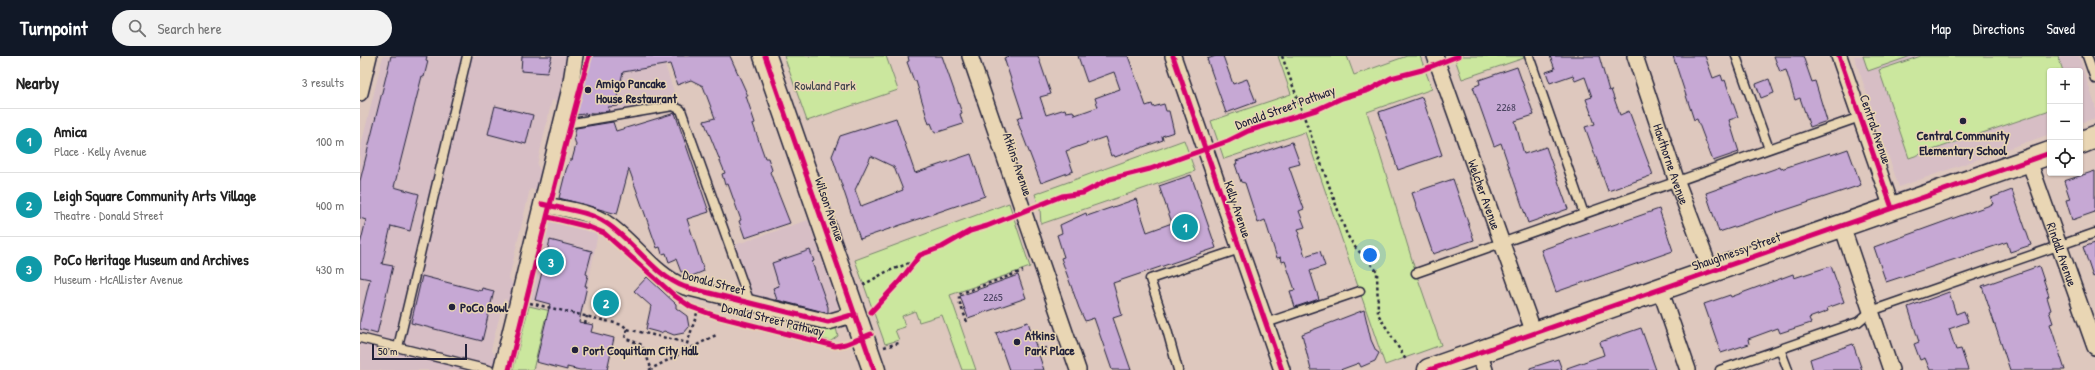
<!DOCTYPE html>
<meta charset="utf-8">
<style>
body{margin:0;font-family:"Patrick Hand",sans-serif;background:#f2f2f2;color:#222}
.controls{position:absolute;right:12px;top:12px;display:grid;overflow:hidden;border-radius:4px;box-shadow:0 1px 3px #0004}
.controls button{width:36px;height:36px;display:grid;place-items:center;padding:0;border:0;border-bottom:1px solid #e0e0e0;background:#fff;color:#222;font:20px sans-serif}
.scale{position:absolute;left:12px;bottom:10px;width:95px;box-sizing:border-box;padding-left:4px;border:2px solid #22223b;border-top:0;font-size:11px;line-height:14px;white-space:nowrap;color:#22223b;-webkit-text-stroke:3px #e9d6b4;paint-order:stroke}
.you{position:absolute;left:1010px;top:199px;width:14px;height:14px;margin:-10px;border:3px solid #fff;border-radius:50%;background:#1a73e8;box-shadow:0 0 0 6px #1a73e833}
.badge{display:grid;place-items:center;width:26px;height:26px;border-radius:50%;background:#111827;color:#fff;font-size:13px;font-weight:700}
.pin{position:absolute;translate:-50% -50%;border:2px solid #fff;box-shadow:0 1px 4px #0006}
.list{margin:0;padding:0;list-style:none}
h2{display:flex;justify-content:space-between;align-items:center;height:52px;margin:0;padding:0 16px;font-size:17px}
h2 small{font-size:13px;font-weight:400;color:#767676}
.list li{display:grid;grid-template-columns:26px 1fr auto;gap:12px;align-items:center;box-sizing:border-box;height:64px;padding:0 16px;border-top:1px solid #e0e0e0}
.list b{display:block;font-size:15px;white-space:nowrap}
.list p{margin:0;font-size:13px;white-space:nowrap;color:#767676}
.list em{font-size:13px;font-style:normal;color:#767676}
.icon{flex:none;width:22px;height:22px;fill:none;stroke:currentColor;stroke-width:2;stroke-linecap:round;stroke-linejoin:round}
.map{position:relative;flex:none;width:1735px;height:314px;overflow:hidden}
header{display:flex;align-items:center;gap:24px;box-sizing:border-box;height:56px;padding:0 20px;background:#111827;color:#fff}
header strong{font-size:19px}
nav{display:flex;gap:22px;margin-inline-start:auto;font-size:14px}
.search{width:280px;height:36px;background:#f2f2f2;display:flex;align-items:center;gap:10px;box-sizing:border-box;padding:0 14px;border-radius:22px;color:#767676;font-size:15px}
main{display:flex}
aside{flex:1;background:#fff}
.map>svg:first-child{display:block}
.built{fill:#d7bec5}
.green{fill:#cbe79e;stroke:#76846c}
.building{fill:#c6a8d4;stroke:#22223b;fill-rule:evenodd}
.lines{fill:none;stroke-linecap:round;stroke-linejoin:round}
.lane-casing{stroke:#22223b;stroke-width:11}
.street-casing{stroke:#22223b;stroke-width:18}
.secondary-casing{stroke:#22223b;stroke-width:25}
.path{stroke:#22223b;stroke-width:2.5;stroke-dasharray:3 3;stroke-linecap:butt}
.lane{stroke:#e9d6b4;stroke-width:8}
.street{stroke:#e9d6b4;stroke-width:15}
.secondary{stroke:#e9d6b4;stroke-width:22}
.cycleway-casing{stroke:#e9d6b4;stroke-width:8}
.cycleway{stroke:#d6006c;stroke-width:5}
.poi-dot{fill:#22223b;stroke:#e9d6b4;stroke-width:1.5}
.labels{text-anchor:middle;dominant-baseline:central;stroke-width:3;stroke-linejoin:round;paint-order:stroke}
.number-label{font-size:11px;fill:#4b4461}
.poi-label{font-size:13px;font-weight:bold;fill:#22223b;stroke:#e9d6b4;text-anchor:start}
.park-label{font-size:13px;fill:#3b404a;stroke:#e9d6b4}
.street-label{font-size:13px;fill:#22223b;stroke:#e9d6b4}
</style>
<header>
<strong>Turnpoint</strong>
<div class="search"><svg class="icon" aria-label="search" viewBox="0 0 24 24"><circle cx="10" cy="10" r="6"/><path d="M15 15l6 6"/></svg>Search here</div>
<nav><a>Map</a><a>Directions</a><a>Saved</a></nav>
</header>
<main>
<aside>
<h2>Nearby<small>3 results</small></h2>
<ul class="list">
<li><span class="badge" style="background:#0f9aa8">1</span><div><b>Amica</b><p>Place · Kelly Avenue</p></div><em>100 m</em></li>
<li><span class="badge" style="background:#0f9aa8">2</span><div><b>Leigh Square Community Arts Village</b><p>Theatre · Donald Street</p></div><em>400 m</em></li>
<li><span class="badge" style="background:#0f9aa8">3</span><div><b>PoCo Heritage Museum and Archives</b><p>Museum · McAllister Avenue</p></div><em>430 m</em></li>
</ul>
</aside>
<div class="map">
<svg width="1735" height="314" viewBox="0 0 1735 314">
<rect width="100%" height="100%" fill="#dec8be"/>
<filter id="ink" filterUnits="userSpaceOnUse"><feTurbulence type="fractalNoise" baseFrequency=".025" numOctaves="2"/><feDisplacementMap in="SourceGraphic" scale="8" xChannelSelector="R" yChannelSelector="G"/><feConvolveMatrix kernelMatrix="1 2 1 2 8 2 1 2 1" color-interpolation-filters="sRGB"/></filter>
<g filter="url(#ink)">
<!-- built -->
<path class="built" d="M23,0H207L205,8L206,25L201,52L195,45L192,44L177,109L184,120L178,142L174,134L170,133L149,222L156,233L151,251L147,244L144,243L131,293L138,304L136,314H0V94Z
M226,0H302L317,45L207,63Z
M1494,0H1719L1735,49V62L1720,67V15H1690V78L1539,131Z
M189,160H197L239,171L223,256L163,241L185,162Z
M448,164L478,249L477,257L473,261L394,243L375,189Z"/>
<!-- green -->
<path class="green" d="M424,0H526L538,34L447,65Z
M918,0H987L994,19L1047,0H1060L1072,33L1007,56L1056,217L1081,289L1025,309L945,76L864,103L851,65L931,38Z
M1094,0H1163L1164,2L1102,23Z
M1503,0H1551L1508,15Z
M1561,0H1698L1703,15H1690V54L1549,102L1519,14Z
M824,84L835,115L681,168L680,153L675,138Z
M649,147L670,211L590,239L616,314H602L582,259L559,266L555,255L542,260L545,271L535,274L539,284L525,288L495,204Z
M169,250L208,259L206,269L185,264L173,314H153Z
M433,268L461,274L476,272L478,280L471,285L434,276V274L430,273Z"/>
<!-- building -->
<path class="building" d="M31,0H67L66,4L68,5L64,21L62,20L34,131L59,138L50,175L31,170L22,208L33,210L17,278L0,273V265L10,223L0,221V189L6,164L0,162V125Z
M162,0H192L187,17L161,15Z
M231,0H370L388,40H386L395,67L393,68L405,102H408L412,114L410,116L430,167L385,182L379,165L381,164L368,128L365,129L362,118L365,117L344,65L355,62L343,30L331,24L317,29L310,8L263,16L257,41L258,50L248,51L249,55L216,59Z
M548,0H582L602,57L600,58L603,68L575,77L571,67L569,68L556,25H554L547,6L549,5Z
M650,0H678L691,38L680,41L686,59L705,53L706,56L713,55L715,59L738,51L735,42L760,33L754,16L727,26L718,0H768L786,50L792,48L793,51L804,48L806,55H809L814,76L802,80L803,84L755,101L754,99L751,100L745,81L706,95L713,115L681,127L658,67H659L657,62L663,60L644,2Z
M856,0H863L873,28L887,23L896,46L866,57L847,3Z
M1190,0H1239L1249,35L1251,34L1260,59L1269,55L1293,119L1248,135L1225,71L1235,68L1226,43L1232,41L1225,21L1215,25L1213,19L1190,27L1186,16L1195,13Z
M1313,0H1345L1353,22L1361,19L1363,25L1365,24L1378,61L1369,64L1379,96L1353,105L1339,68L1337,63L1334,64Z
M1414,0H1443L1452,26L1455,25L1467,65L1450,71L1440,42L1435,44L1426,14L1420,16Z
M1157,11L1174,59L1155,65L1164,98L1186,91L1208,153L1168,167L1141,87L1134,90L1113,31L1120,28L1119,24Z
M1409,23L1414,37L1401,42L1396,28Z
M1062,41L1082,99L1038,114L1019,56Z
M135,50L173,59L166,88L128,78Z
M315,57L349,156L327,163L344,215L332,220H328L325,215L321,216L316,203L309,206L306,197L302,198L300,191L297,192L269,113L257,158L199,142L206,114L210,104H212L216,89L214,82L216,72L253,66L256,75Z
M536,62L555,117L611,98L625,140L500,183L472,100L480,80ZM511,100L534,111L543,134L501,150L495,134Z
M932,86L940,108L929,111L944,153L939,155L945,171L938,173L940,178L938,179L945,200L960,195L965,210L950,215L959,243L935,251L930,235L935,234L925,205L922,206L921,201L917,202L905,164L898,167L885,127L881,126L875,108H877L876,105Z
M1488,93L1501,129L1359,176L1346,137L1420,111L1421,113L1470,97L1471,99Z
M1735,115V156L1712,164L1706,144L1710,143L1704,125Z
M831,119L856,192L753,227L762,259L753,262L771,314H752L734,262L725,265L719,252L701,202L704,201L697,179L702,177L700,169L726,157L727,160L776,143L787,176L812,167L799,130Z
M1093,123L1114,184L1073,198L1052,137Z
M1652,134L1671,189L1650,196L1647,186L1526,226L1514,191L1633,148L1631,142Z
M1299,153L1313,195L1196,236L1181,194Z
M190,184L232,195L226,218L228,219L225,230H227L219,266L233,269L231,276L254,282L247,314H220L207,311V314L176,306L190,248L175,244Z
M1735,187V220L1733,221L1723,191Z
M450,194L454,205L452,206L468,251V257L417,244L413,232L419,230L412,207Z
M1471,210L1484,246L1467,252L1468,255L1449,262L1451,267L1420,277L1418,272L1388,283L1389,288L1361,297L1344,248L1370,239L1371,241L1433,218L1434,222Z
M1679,210L1689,240L1687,241L1691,254L1689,255L1693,267L1690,268L1705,314H1650L1622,230Z
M658,219L666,242L608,262L600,240Z
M62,220L121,235L122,232L134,235L122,285L51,267Z
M287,221L316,248V252L327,260L329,271L324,277L314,279L304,275L301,277L286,273L291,250L274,235Z
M1589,236L1596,258L1604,255L1608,266L1589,273L1596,294L1601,293L1608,314H1570L1565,302L1560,304L1554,288L1559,286L1548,251Z
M1004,254L1011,284L1016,295L1019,297L1015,305L1001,311L999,307L980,314H951L942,278Z
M668,266L684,314H649L636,277Z
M1281,272L1296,314H1207V312L1244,299L1240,286Z
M1493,288L1502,314H1453L1450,303Z
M1198,303L1202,314H1170V312Z"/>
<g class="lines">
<!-- lane casing -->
<g class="lane-casing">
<path id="lane" d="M1169,0L1224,158
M1376,0L1409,93
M1727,0L1735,23
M201,69L313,50L321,54L390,247
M1056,217L1500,61
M906,267L1000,235
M0,282L129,314
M38,291L107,0
M1420,293L1428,314
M818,314L807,274L790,223L880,193
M1360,314L1498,266L1511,255L1735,177"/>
</g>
<!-- street casing -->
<g class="street-casing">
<g id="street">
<path d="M610,0L718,314"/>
<path d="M813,0L922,314"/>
<path id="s1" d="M1075,0L1174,277"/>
<path id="s2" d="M1275,0L1317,126L1351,216"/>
<path d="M1479,0L1532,152"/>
<path d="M0,37L9,0"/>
<path id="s3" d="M1669,105L1735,291"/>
<path d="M182,148C202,153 229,155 246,167C274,185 293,219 325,231L468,266L495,258"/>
<path d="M1482,170L1531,314"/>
<path d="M1300,233L1328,314"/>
<path d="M1119,297L1125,314"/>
<path d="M141,314L210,32L215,0"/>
</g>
</g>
<!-- secondary casing -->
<g class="secondary-casing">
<path id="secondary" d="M405,0L514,314
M1720,87L1735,81
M1069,314L1690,97"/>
</g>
<!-- path -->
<path class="path" d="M922,0L987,179L995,191L1017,215L1018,258L1046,304
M503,229L526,216L555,205
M170,247L263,269L267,273L328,287
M607,266L599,245V238L663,215
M225,268L227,260
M267,273L265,282L282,289L292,314
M524,291L539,287
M325,294L338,254
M678,295L689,291
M214,314V312
M289,314L358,278"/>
<!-- lane -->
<use href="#lane" class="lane"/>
<!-- street -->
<use href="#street" class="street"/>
<!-- secondary -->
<use href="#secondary" class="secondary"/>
<!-- cycleway casing -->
<g class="cycleway-casing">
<path id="cycleway" d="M405,0L514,314
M813,0L922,314
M1479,0L1532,152
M182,148C202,153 229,155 246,167C274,185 293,219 325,231L468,266L495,258
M188,161L229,171L244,177L315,240L331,251L356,260L475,290L486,288L511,278
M511,256L539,226L560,199L582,191L610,175L627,170L702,140L723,137L750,123L790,113L868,85L888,75L956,54L982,42L1009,34L1031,22L1062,14L1098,0
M149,314C175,209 200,105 229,0
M1069,314L1690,97"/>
</g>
<!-- cycleway -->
<use href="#cycleway" class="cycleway"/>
</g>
</g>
<!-- markers -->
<g class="poi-dot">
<circle cx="228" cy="34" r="4"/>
<circle cx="1603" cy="65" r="4"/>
<circle cx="92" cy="251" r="4"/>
<circle cx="657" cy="286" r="4"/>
<circle cx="215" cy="294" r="4"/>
</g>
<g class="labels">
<!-- number labels -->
<g class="number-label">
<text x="1146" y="51">2268</text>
<text x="633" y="241">2265</text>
</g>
<!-- poi labels -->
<g class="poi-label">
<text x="236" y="27">Amigo Pancake<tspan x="236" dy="15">House Restaurant</tspan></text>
<text x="1603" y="79" text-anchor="middle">Central Community<tspan x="1603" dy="15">Elementary School</tspan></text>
<text x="100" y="251">PoCo Bowl</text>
<text x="665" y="279">Atkins<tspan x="665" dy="15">Park Place</tspan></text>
<text x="223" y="294">Port Coquitlam City Hall</text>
</g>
<!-- park labels -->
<g class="park-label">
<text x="465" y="29">Rowland Park</text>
</g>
<!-- street labels -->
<g class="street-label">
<text transform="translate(925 51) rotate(-20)">Donald Street Pathway</text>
<text transform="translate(1516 73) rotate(71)">Central Avenue</text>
<text transform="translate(658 108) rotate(71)">Atkins Avenue</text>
<text stroke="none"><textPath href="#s2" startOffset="114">Hawthorne Avenue</textPath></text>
<text stroke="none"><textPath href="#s1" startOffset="147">Welcher Avenue</textPath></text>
<text transform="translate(470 153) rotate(71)">Wilson Avenue</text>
<text transform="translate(878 153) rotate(71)">Kelly Avenue</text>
<text transform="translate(1376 195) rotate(-19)">Shaughnessy Street</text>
<text stroke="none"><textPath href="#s3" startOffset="99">Rindall Avenue</textPath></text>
<text transform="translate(354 226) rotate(15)">Donald Street</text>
<text transform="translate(413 263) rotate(14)">Donald Street Pathway</text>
</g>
</g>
</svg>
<div class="controls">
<button>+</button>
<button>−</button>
<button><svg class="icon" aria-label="locate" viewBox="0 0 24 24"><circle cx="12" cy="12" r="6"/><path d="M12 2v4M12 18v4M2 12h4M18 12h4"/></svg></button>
</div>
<div class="scale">50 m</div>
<div class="you"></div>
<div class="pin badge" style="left:825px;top:171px;background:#0f9aa8">1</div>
<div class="pin badge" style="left:246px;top:247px;background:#0f9aa8">2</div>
<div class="pin badge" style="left:191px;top:206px;background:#0f9aa8">3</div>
</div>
</main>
